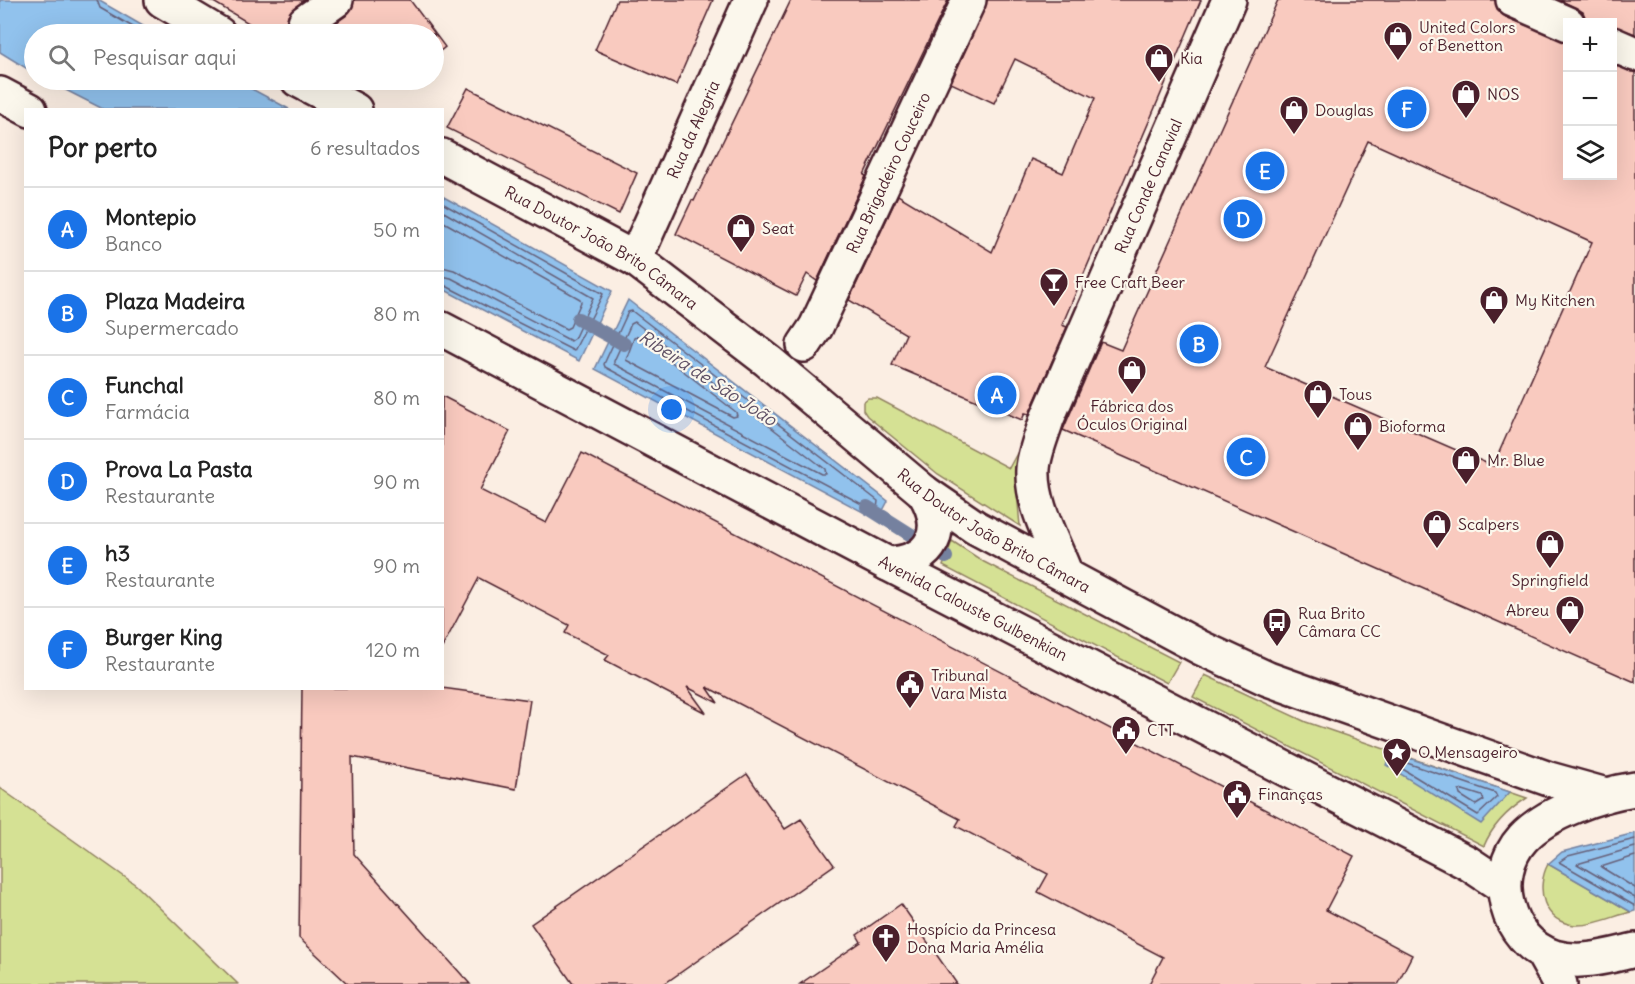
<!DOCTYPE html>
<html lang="pt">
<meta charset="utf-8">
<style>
body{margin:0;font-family:Delius,sans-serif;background:#f6f6f6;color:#222}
.controls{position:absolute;right:18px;top:18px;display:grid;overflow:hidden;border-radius:0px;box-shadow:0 6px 24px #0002}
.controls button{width:54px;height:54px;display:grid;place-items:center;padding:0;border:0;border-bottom:2px solid #e0e0e0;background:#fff;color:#222;font:30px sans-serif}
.you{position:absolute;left:672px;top:410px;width:21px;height:21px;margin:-15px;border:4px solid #fff;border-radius:50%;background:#1a73e8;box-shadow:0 0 0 9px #1a73e833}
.badge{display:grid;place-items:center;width:39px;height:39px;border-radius:50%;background:#1a73e8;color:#fff;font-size:20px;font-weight:700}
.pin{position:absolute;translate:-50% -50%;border:3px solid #fff;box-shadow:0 2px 6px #0006}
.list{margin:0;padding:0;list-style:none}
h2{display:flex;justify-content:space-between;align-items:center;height:78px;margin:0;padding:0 24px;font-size:26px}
h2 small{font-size:20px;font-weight:400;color:#767676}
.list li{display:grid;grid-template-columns:39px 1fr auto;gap:18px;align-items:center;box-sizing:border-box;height:84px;padding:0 24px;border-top:2px solid #e0e0e0}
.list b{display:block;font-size:22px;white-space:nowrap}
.list p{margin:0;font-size:20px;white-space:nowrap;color:#767676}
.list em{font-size:20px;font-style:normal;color:#767676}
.icon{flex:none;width:33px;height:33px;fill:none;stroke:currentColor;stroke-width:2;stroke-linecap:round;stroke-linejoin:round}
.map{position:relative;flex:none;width:1635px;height:984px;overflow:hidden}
.search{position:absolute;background:#fff;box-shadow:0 6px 24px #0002;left:24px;top:24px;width:420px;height:66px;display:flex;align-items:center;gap:15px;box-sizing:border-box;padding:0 21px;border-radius:33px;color:#767676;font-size:22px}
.panel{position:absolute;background:#fff;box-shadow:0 6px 24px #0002;left:24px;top:108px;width:420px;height:582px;border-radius:0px}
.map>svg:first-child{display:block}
.green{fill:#d5e194;stroke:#908060;stroke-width:1.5}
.water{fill:#91c2ed;stroke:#75819f;stroke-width:1.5}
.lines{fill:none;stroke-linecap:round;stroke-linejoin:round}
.shore{stroke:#666079;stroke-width:1.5}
.stream{stroke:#75819f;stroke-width:14}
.building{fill:#f9cabf;stroke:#4a1f2b;stroke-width:1.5;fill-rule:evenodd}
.minor-casing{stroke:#4a1f2b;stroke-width:38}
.major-casing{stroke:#4a1f2b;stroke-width:38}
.minor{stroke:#fbf7ec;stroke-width:33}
.major{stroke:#fbf7ec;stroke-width:33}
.labels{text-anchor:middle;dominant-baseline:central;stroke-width:4.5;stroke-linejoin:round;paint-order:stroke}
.poi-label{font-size:16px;fill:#4a1f2b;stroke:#fbf7ec;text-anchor:start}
.street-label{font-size:16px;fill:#4a1f2b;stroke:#fbf7ec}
.water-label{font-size:18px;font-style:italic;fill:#5f5065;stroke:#fbf7ec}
</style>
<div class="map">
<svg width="1635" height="984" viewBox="0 0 1635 984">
<rect width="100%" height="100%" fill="#fbeee3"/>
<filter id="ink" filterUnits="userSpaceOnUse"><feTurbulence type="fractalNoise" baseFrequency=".0167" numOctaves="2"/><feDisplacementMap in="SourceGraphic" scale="12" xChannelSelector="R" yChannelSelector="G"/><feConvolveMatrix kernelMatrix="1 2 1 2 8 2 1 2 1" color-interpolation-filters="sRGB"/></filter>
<g filter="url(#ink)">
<!-- green -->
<path class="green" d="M868,398H877L1009,468L1022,444L1015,470L1020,526L938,474L867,416L863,410V402Z
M952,541L984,562L1179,662L1167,683L943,566Z
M1205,675L1306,722L1527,798C1508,810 1493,824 1484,846L1193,697Z
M0,788L136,885L238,984H0Z
M1548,864L1631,912C1614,916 1593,926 1575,925C1543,922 1535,889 1548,864Z"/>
<!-- water -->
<path class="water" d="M0,0H98L157,34H34V73L0,52Z
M46,80H235L289,109H103Z
M442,196L612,291L579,361L443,289Z
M628,300L888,501L878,520L595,369Z
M1391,752L1510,792L1481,824L1386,765Z
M1635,833V911L1631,912L1548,864L1562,852Z"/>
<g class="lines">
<!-- shore -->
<path class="shore" d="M97,0L100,8L145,34
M442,203L603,294L574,351L442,284
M442,211L593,298L574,339L571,341L451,278L442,276
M442,221L580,299L581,302L570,327L566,329L454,270L442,267
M632,311L878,501L877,509L873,510L605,367L604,364L628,312Z
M635,322L825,469L826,474H822L614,364V361L631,324Z
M638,336L736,412L737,416L733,417L626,360L634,338Z
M1404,762L1495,793L1497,797L1478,815L1401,768L1400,764Z
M1463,790L1482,796L1484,800L1476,805L1460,795L1459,791Z
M1635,839L1568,856L1559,862L1635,906
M1635,847L1577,864L1635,898
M1635,856L1601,867L1635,888"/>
<!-- stream -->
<path class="stream" d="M578,319L624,344
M867,507L946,557"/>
</g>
<!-- building -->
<path class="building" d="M210,0H304L288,15L286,24L292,34H267Z
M354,0H410L445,47L434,56V34H320L347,15Z
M617,0H713L676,85L595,50Z
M791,0H948L864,175L866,176L817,281L807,274L796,296L676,234L692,200L694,201Z
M987,0H1201L1062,325L1067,327L1029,414L1025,413L1022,420L892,365L906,334L849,300L898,195L992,252L1031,159L1063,173L1095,98L1015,59L994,103L951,83Z
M1278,0H1495L1498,11L1506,17L1568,42V176H1612V65L1635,72V682L1063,430L1101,342L1121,350ZM1368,141L1592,242L1493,466L1265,367Z
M1560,0H1635V34L1612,26V22H1587L1583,12Z
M468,88L637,173L619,214L447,128Z
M442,396L510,431L480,490L546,523L582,453L1354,856L1326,910L1412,955L1397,984H1149L1163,957L1038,892L1048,874L956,826L960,819L707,687L718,703L687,687L706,713L605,660L609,655L565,633L569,625L479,578L442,648Z
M302,688H442L530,700L516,789L352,757L354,854L470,984H348L299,938Z
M747,774L785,829L801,819L834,865L664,984H573L531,924Z
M901,904L957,984H800L861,942L857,935Z"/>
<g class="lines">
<!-- minor casing -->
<g class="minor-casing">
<g id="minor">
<path d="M1513,0L1568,24"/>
<path d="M305,22L336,0"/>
<path d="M1612,44L1635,54"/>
<path id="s1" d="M635,259L751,0"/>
<path id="s2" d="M804,345L816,327L969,0"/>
<path id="s3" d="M1066,575C1054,543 1031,504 1033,469C1034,453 1042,435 1047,419L1229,0"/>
</g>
</g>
<!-- major casing -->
<g class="major-casing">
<g id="major">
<path d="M162,0L219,34"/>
<path d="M298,80L355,110"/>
<path d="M0,94L30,110"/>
<path id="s4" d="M442,156L635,259L768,361L924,492L975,527L1201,648L1268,679L1549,779L1606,795"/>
<path id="s5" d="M442,329L888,564L1468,863L1504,887"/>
<path d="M888,564C934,562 947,529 924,492"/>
<path d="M1635,789C1601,794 1547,812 1523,838C1489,875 1505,941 1554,957C1581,965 1609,956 1635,950"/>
<path d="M1542,952L1560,984"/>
</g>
</g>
<!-- minor -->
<use href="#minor" class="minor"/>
<!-- major -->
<use href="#major" class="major"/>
</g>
</g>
<!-- icons -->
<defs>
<g id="shop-pin" transform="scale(1.5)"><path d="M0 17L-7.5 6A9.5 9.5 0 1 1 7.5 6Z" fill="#4a1f2b" stroke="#fbf7ec"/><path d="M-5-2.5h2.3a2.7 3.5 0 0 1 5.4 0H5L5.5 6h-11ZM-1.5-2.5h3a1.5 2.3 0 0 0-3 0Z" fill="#fff"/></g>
<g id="bar-pin" transform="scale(1.5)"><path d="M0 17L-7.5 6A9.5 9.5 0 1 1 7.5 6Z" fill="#4a1f2b" stroke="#fbf7ec"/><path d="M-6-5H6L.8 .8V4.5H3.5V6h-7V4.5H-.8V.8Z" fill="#fff"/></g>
<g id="bus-pin" transform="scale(1.5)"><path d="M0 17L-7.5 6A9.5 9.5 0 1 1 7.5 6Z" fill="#4a1f2b" stroke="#fbf7ec"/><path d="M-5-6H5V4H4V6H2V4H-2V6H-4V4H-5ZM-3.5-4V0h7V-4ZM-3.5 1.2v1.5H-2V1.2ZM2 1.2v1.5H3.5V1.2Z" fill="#fff"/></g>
<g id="civic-pin" transform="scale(1.5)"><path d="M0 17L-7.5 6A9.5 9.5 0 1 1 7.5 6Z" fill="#4a1f2b" stroke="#fbf7ec"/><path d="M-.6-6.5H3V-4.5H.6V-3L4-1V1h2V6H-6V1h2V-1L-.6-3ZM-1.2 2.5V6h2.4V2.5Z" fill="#fff"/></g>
<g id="sight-pin" transform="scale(1.5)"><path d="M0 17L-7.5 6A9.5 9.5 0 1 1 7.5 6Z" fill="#4a1f2b" stroke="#fbf7ec"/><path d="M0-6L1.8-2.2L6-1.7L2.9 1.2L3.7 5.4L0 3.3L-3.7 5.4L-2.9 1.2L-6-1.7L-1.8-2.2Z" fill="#fff"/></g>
<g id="church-pin" transform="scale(1.5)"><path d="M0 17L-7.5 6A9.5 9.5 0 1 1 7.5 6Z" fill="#4a1f2b" stroke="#fbf7ec"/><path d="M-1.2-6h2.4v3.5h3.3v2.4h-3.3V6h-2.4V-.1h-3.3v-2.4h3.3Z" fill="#fff"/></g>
</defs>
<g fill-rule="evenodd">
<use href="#shop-pin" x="1398" y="36"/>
<use href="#shop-pin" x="1159" y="58"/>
<use href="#shop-pin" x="1466" y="94"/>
<use href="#shop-pin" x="1294" y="110"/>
<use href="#shop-pin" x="741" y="228"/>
<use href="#bar-pin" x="1054" y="282"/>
<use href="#shop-pin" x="1494" y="300"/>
<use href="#shop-pin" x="1132" y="370"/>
<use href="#shop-pin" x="1318" y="394"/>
<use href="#shop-pin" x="1358" y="426"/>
<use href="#shop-pin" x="1466" y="460"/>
<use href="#shop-pin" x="1437" y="524"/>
<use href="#shop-pin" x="1550" y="544"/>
<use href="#shop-pin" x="1570" y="610"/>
<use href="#bus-pin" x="1277" y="622"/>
<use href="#civic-pin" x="910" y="684"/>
<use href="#civic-pin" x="1126" y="730"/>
<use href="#sight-pin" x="1397" y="752"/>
<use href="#civic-pin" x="1237" y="794"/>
<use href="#church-pin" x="886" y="938"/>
</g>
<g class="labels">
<!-- poi labels -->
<g class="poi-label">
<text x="1419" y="27">United Colors<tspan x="1419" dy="18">of Benetton</tspan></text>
<text x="1180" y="58">Kia</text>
<text x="1487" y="94">NOS</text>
<text x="1315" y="110">Douglas</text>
<text x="762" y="228">Seat</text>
<text x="1075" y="282">Free Craft Beer</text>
<text x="1515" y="300">My Kitchen</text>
<text x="1339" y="394">Tous</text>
<text x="1132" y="406" text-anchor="middle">Fábrica dos<tspan x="1132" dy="18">Óculos Original</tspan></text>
<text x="1379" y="426">Bioforma</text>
<text x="1487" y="460">Mr. Blue</text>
<text x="1458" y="524">Scalpers</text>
<text x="1550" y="580" text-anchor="middle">Springfield</text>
<text x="1549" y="610" text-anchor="end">Abreu</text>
<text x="1298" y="613">Rua Brito<tspan x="1298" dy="18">Câmara CC</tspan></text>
<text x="931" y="675">Tribunal<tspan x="931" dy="18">Vara Mista</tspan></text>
<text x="1147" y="730">CTT</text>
<text x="1418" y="752">O Mensageiro</text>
<text x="1258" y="794">Finanças</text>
<text x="907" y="929">Hospício da Princesa<tspan x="907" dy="18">Dona Maria Amélia</tspan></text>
</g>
<!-- street labels -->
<g class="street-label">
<text stroke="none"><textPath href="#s1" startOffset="142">Rua da Alegria</textPath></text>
<text stroke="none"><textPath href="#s2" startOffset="192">Rua Brigadeiro Couceiro</textPath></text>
<text stroke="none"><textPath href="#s3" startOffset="418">Rua Conde Canavial</textPath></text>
<text stroke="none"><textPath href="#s4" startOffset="184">Rua Doutor João Brito Câmara</textPath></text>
<text stroke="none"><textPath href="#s4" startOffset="670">Rua Doutor João Brito Câmara</textPath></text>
<text stroke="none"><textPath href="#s5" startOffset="600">Avenida Calouste Gulbenkian</textPath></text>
</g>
<!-- water labels -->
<g class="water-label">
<text transform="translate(708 378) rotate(33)">Ribeira de São João</text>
</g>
</g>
</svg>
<div class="controls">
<button>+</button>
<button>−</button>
<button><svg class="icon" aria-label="layers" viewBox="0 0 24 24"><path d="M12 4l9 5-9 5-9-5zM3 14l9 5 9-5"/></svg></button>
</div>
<div class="you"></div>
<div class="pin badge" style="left:997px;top:395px">A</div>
<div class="pin badge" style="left:1199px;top:344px">B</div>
<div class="pin badge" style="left:1246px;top:457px">C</div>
<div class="pin badge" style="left:1243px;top:219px">D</div>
<div class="pin badge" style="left:1265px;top:171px">E</div>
<div class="pin badge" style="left:1407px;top:109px">F</div>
<div class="search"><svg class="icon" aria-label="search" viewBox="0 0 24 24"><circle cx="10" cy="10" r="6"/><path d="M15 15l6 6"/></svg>Pesquisar aqui</div>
<section class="panel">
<h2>Por perto<small>6 resultados</small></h2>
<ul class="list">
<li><span class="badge">A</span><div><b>Montepio</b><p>Banco</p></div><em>50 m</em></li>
<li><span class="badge">B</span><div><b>Plaza Madeira</b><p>Supermercado</p></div><em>80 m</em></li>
<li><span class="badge">C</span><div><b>Funchal</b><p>Farmácia</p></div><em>80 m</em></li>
<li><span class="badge">D</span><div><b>Prova La Pasta</b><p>Restaurante</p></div><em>90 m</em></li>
<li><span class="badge">E</span><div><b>h3</b><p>Restaurante</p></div><em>90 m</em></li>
<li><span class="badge">F</span><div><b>Burger King</b><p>Restaurante</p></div><em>120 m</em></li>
</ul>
</section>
</div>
